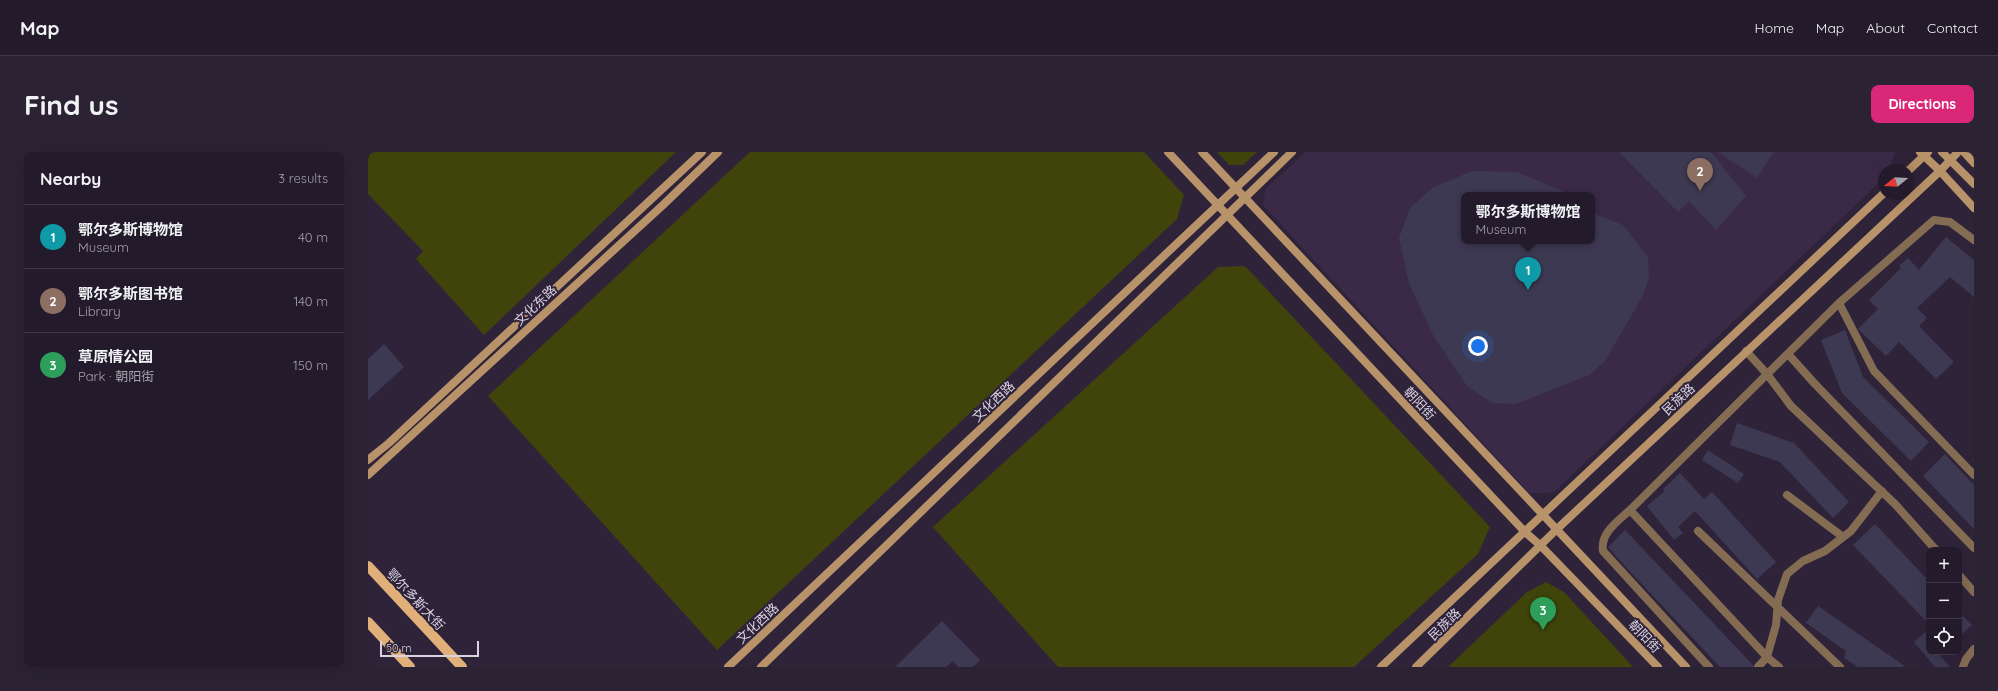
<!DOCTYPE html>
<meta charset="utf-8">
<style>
body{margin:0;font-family:Quicksand,"Noto Sans SC",sans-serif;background:#2b2334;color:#f1f3f6}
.controls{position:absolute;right:12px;bottom:12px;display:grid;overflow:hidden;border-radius:8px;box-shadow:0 4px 16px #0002}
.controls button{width:36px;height:36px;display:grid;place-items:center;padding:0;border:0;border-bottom:1px solid #403848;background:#231a2c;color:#f1f3f6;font:20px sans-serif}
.compass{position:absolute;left:1510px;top:12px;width:36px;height:36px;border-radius:50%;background:#231a2c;box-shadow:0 4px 16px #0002;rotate:252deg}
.scale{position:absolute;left:12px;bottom:10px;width:99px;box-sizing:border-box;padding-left:4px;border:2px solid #d9d2e1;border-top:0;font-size:11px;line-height:14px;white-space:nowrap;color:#d9d2e1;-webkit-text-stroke:3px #2f233a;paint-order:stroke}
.you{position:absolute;left:1110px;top:194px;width:14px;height:14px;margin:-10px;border:3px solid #fff;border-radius:50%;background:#1a73e8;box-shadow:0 0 0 6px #1a73e833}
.badge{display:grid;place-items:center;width:26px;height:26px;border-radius:50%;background:#db2777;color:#fff;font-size:13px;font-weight:700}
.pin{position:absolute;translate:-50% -33px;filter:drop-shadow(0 1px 2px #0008)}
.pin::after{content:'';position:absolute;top:21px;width:14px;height:12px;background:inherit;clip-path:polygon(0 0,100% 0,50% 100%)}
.popup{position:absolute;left:1093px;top:40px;width:134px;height:52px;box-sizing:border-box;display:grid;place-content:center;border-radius:8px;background:#231a2c;filter:drop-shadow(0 1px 3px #0005);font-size:13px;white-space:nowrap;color:#a3a1a9}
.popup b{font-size:15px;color:#f1f3f6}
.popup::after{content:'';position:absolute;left:50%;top:100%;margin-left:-8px;border:8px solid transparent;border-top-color:#231a2c}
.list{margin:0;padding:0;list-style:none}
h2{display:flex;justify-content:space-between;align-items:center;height:52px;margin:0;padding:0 16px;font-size:17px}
h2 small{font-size:13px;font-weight:400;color:#a3a1a9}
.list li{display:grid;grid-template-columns:26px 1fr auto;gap:12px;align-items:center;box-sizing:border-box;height:64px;padding:0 16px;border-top:1px solid #403848}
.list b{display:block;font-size:15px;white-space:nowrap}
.list p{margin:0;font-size:13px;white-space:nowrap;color:#a3a1a9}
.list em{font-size:13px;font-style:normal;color:#a3a1a9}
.icon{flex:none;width:22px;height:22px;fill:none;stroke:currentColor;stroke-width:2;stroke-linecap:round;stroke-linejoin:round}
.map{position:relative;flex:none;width:1606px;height:515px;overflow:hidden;border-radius:8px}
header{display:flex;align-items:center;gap:24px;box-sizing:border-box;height:56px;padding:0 20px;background:#231a2c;border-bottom:1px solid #403848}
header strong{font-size:19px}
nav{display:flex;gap:22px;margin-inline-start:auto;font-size:14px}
.intro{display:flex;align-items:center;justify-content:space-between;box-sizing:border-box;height:96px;padding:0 24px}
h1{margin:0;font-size:28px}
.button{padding:10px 18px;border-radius:8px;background:#db2777;color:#fff;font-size:14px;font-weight:700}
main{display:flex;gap:24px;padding:0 24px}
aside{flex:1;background:#231a2c;border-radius:8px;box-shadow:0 4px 16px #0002}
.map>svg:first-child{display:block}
.built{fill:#3a2a47;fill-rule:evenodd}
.green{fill:#3f440b}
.building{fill:#3e3952}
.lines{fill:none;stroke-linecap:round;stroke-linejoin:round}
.street{stroke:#846c53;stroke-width:8}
.secondary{stroke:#b89268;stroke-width:8}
.primary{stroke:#e1af78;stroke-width:10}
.labels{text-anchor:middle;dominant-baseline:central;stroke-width:4;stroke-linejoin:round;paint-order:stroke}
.street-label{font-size:13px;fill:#d9d2e1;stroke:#2f233a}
</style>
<header>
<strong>Map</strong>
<nav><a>Home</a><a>Map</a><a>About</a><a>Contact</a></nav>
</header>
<div class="intro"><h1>Find us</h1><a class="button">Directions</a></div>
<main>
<aside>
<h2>Nearby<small>3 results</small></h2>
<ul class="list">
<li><span class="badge" style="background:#0f9aa8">1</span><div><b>鄂尔多斯博物馆</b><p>Museum</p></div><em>40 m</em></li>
<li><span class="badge" style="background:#8d6e63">2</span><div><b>鄂尔多斯图书馆</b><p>Library</p></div><em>140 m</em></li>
<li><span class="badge" style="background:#2e9e5b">3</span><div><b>草原情公园</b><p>Park · 朝阳街</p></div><em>150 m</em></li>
</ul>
</aside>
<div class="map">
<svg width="1606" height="515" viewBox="0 0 1606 515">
<rect width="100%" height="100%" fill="#2f233a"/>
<!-- built -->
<path class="built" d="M938,0H1527L1521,18H1516V26L1186,340L1177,341H1161L895,53L898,36ZM1096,43H1224V89H1096Z"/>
<!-- green -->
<path class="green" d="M0,0H308L116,183L48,107L55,99L0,42Z
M382,0H776L816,43L809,67L349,498L120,244Z
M849,0H889L875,13H861Z
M877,114L1122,375L1110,402L986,515H690L565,375L850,115Z
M1178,430L1196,440L1265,515H1080L1159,440Z"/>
<!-- building -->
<path class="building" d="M1251,0H1343L1378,44L1348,78L1321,49L1310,60Z
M1350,0H1406L1389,26Z
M1104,19L1149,20L1204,43H1096V89H1224V61L1255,73L1280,105L1281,126L1274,145L1237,209L1221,223L1148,252L1124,251L1099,234L1065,183L1041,131L1031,86L1042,56L1064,36Z
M1578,85L1606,108V145L1582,125L1549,156L1559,166L1551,174L1586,210L1568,227L1531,190L1518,204L1490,177L1510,157L1501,148L1533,116L1531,114L1540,106L1551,118Z
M1477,178L1495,225L1561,290L1543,309L1474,241L1453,188Z
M16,192L36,215L0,248V207Z
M1369,271L1426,291L1481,350L1465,366L1412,310L1362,293Z
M1340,298L1376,322L1370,331L1334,308Z
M1577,302L1606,333V377L1555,324Z
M1312,321L1336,347L1344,340L1408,410L1389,427L1327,359L1310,375L1315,381L1306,388L1279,354L1297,339L1295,337Z
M1507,372L1561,429V472L1485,393Z
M1257,378L1385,513V515H1352L1255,412L1240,395Z
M1450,454L1538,515H1490L1476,506L1478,499L1438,471Z
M1591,460L1604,473L1591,485Z
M574,469L612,508L605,515H590L585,509L578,515H527Z
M1561,477V500H1569L1582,515H1567L1546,490Z"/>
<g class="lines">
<!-- street -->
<path class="street" d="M1471,151L1506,219L1606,323
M1378,199L1399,222L1423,254L1527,352L1568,398
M1420,202L1447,232L1606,396
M1419,343L1475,385
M1262,358L1471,151L1566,68L1582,70L1606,88
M1330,379L1472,515
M1591,423L1606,440
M1399,505L1408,473L1410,448L1419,422L1435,409L1457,399L1483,379L1514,339
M1341,515L1235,399C1232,381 1250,369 1262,358L1399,505
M1390,515L1399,505L1411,515
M1595,515L1598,507L1606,497"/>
<!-- secondary -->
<path class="secondary" d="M800,0L1157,380L1173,394L1290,515
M834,0L1318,515
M1552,0L1572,19L1606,56
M1574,0L1606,32
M1596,0L1606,11
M1540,19L1560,0
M0,308L21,291L334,0
M0,323L295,53L350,0
M360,515L906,0
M393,515L924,0
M1013,515L1516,41
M1048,515L1189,377L1572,19L1590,0"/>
<!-- primary -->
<path class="primary" d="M0,414L94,515
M0,470L42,515"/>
</g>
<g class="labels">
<!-- street labels -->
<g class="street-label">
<text transform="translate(167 153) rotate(-43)">文化东路</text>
<text transform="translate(1310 247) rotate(-43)">民族路</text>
<text transform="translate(625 249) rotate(-43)">文化西路</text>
<text transform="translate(1052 251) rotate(47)">朝阳街</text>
<text transform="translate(48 447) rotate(47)">鄂尔多斯大街</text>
<text transform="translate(389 471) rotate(-43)">文化西路</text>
<text transform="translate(1076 472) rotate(-44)">民族路</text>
<text transform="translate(1277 484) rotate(46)">朝阳街</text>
</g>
</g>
</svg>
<div class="controls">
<button>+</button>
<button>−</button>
<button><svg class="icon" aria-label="locate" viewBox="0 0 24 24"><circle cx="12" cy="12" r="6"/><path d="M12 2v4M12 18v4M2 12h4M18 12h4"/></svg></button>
</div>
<svg class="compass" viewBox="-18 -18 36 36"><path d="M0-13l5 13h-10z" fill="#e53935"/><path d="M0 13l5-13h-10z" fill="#a3a1a9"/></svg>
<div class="scale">50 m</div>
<div class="you"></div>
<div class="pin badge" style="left:1160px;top:138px;background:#0f9aa8">1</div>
<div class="popup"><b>鄂尔多斯博物馆</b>Museum</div>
<div class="pin badge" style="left:1332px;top:39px;background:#8d6e63">2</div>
<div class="pin badge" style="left:1175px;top:478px;background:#2e9e5b">3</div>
</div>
</main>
